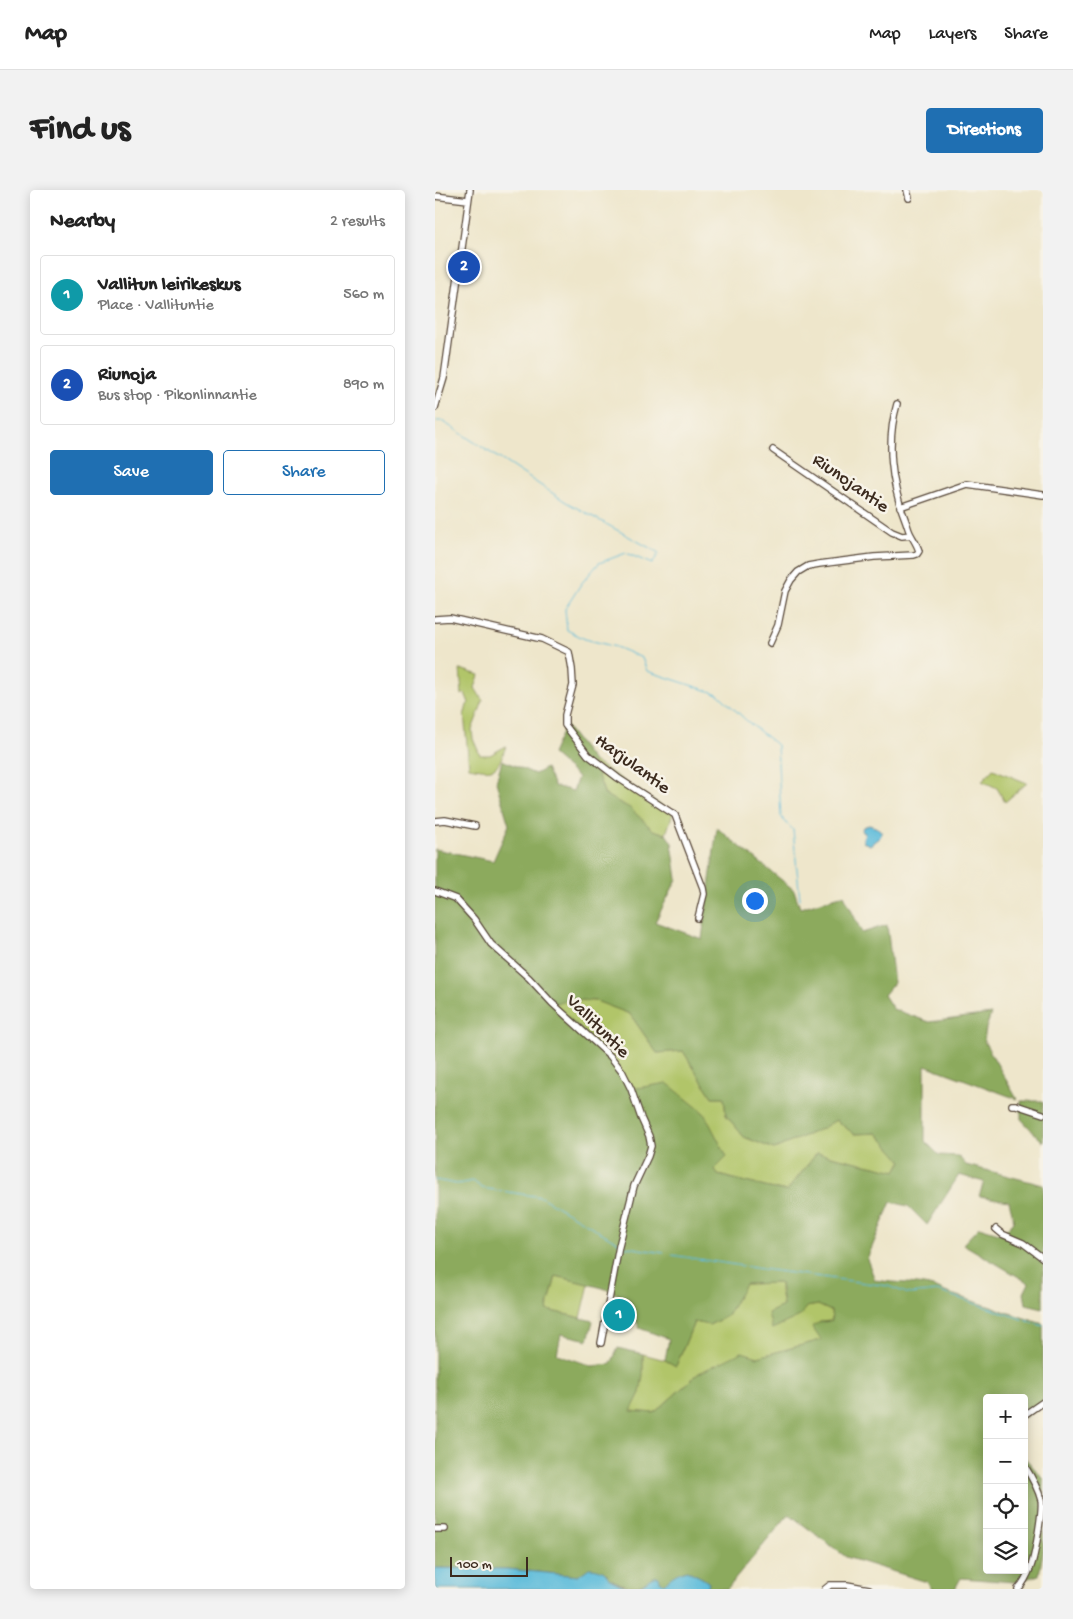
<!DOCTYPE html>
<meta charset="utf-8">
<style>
body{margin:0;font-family:"Gochi Hand",sans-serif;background:#f2f2f2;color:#222}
.controls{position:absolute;right:15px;bottom:15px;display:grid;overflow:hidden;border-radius:5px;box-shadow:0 2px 12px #0003}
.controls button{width:45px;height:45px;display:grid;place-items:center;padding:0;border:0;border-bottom:1px solid #e0e0e0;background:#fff;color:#222;font:25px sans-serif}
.scale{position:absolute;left:15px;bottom:12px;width:78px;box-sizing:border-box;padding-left:5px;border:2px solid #3b2a1e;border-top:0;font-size:14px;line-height:18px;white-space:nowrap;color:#3b2a1e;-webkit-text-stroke:4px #f7f3e8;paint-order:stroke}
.you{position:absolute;left:319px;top:710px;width:18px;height:18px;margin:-12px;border:4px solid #fff;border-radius:50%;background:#1a73e8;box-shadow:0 0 0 8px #1a73e833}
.badge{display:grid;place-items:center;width:32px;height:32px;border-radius:50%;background:#1f6fb2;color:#fff;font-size:16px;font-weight:700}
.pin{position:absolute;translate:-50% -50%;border:2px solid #fff;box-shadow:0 1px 5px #0006}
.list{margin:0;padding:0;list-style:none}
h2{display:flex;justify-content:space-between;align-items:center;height:65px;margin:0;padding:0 20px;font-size:21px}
h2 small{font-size:16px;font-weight:400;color:#767676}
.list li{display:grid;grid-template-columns:32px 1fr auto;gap:15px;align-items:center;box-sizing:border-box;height:80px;margin:0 10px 10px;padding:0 10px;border:1px solid #e0e0e0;border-radius:5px}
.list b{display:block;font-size:19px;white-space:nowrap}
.list p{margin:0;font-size:16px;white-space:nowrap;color:#767676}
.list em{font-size:16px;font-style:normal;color:#767676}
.actions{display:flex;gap:10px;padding:15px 20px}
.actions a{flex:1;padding:11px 0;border:1px solid #1f6fb2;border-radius:5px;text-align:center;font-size:18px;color:#1f6fb2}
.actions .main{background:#1f6fb2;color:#fff}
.icon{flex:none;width:28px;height:28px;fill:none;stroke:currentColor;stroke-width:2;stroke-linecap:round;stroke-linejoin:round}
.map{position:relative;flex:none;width:608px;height:1399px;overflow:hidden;border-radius:5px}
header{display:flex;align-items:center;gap:30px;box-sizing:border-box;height:70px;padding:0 25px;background:#fff;border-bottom:1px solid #e0e0e0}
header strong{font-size:24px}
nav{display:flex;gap:28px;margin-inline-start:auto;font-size:18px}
.intro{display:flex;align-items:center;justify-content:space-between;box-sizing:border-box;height:120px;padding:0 30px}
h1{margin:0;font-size:35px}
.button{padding:12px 22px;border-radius:5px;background:#1f6fb2;color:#fff;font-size:18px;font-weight:700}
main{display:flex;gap:30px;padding:0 30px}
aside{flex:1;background:#fff;border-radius:5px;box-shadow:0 2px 12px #0003}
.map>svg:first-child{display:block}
.green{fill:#b1c569;stroke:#767844}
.forest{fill:#8caa5d;stroke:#646a3e;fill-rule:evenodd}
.water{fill:#5bbbda;stroke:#4b727c}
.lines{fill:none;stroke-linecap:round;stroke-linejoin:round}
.stream{stroke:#5bbbda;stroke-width:1}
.minor-casing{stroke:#564638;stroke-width:8}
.minor{stroke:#fff;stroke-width:5.5}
.labels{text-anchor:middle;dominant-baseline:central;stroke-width:5;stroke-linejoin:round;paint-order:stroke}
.street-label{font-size:19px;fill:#3b2a1e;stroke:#f7f3e8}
</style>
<header>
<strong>Map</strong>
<nav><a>Map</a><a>Layers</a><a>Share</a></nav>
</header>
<div class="intro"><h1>Find us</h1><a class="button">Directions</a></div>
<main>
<aside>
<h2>Nearby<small>2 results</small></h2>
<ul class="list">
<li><span class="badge" style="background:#0f9aa8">1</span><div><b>Vallitun leirikeskus</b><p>Place · Vallituntie</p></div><em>560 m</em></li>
<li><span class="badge" style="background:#1a4fb4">2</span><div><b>Riunoja</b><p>Bus stop · Pikonlinnantie</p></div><em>890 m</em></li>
</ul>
<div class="actions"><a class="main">Save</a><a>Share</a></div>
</aside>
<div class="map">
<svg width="608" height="1399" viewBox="0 0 608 1399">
<rect width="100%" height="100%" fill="#f7f3e8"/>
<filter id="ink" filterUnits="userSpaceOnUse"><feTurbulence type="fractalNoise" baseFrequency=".02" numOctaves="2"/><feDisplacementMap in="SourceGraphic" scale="10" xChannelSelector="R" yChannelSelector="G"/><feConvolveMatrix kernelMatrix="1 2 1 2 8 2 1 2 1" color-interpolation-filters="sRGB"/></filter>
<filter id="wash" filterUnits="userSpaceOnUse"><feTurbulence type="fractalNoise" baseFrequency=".0096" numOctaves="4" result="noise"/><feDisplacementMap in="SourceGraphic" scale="20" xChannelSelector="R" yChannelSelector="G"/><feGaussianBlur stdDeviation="1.12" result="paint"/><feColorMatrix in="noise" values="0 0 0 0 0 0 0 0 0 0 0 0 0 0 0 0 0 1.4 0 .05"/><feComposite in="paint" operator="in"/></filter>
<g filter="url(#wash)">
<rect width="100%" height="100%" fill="#eee6cb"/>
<!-- green -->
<path class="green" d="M25,479L44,485L40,498L48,511L37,540L38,549L45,565H55L71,556C62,581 61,582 34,577L29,523H30L32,515L34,513L30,503L27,505Z
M157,570L238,623L231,644L218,640L188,614L176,609L170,605Z
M558,579L592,593L570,612L562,598L547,591Z
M142,810L161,811L195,824L222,863L248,861L277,907H289L291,925L309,947L339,959L386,939L401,930L419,944L442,943L467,970L461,981L382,963L352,1001L334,998L283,985L280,979L196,899L117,813Z
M121,1086L154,1094L146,1128L112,1120Z
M345,1093V1101L348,1116L371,1117L383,1115L396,1121L397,1131L385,1132L386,1150L264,1183L219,1223L195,1221C207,1198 208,1190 208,1164L230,1170L241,1176L259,1132L274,1135L292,1126L310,1094Z"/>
<!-- forest -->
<path class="forest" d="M130,535L157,570L170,605L195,618L218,640L231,644L237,653L242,689L220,732L267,749L282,638L359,700L365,718L409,705L427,743L452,735L459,793L449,805L458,819L494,832L556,824L551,838L549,851L582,909L490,875V951L504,965L523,966L531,975L608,995V1118L591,1114L589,1103L594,1093L528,1054L544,1037L567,1044L579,1031L574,1011L544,1006L549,992L524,985L492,1035L473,1016L456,1012L432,1069L440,1090C462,1094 491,1091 510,1102L608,1134V1215L589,1228V1208H552V1380H589V1267L608,1288V1361L604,1385L580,1392L526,1388L520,1399H497L492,1392L411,1367L354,1324L292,1399H272L274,1393C268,1387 259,1385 252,1380L229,1394L218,1387C205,1397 200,1399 184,1393C178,1390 174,1389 171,1383L143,1386L72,1379L0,1378V659L58,671L74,635L61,592L67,570L100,584L111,578L119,596L138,601L143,587L117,564ZM142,810L161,811L195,824L222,863L248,861L277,907H289L291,925L309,947L339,959L386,939L401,930L419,944L442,943L467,971L461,981L382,963L352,1001L334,998L283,985L280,979L292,967L269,923L232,893L196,899L175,866L118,813ZM121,1086L168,1098L194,1109L204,1138L234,1149L230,1170L241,1176L259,1132L274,1135L292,1126L310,1094L345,1093L348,1116L333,1123L337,1139L365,1126L371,1117L383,1115L396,1121L397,1131L385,1132L377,1137L386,1150L323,1167L307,1162L264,1183L219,1223L196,1221L205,1203L208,1185V1164L183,1158L176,1174L157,1176L122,1164L126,1144L153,1150L158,1131L112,1120Z
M586,911H608V952L586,929Z"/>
<!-- water -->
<path class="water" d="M434,635L443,638L447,643L445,647L435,655L428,652V648L430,643L426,641L428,637Z
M0,1378L72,1379L143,1386L154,1378C159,1378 165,1379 169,1382C171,1383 172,1386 174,1388C177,1391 192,1398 196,1398C209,1399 214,1384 224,1387L225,1391L229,1394C236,1387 241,1383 252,1380C259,1385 268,1387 274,1393L272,1399H0Z"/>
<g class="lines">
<!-- stream -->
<path class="stream" d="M2,231H7L131,312L224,363L217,374L191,363L164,373L146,394L130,419L132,440L150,449L181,457L207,468L212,481L283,504L312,531L342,555L346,627L358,640L365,709
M0,990L22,994L38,991L47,998L106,1007L184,1053
M187,1055L192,1057L229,1063
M237,1065L327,1079L453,1096L474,1104L502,1101L608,1136"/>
</g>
</g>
<g filter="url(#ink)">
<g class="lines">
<!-- minor casing -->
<g class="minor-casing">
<path id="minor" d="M472,0L474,8
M0,6L33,10
M0,218L9,188L35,0
M338,260L457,342L467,346L476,345
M465,317L532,294L608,305
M0,429L15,428L107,449L134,462L137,479L138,495L130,525V535L153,565L183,588L240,625L268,698L269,704L263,728
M335,453L343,435L350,401L356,390L363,382L373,376L384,374L439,367L479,365L482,364L484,361C482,354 478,349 475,343C473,339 472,334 470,329C456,293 451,252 462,214
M0,631L10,630L40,636
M0,701L21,709L39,729L56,754L94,788L117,813L175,866L187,881L196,899L206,928L214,946L216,956L213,966L199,996L184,1056L166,1153
M577,915H581L608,924
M561,1039L567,1044L588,1053L608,1068
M589,1225L608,1212
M0,1339H10
M390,1399L395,1395H412L434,1399
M583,1399C589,1393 593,1384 596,1376C600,1366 608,1319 606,1310C603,1298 596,1286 589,1275"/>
</g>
<!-- minor -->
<use href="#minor" class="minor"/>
</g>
</g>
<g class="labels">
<!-- street labels -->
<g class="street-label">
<text transform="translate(415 294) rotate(35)">Riunojantie</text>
<text transform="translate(197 575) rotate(36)">Harjulantie</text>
<text transform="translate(162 837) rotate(45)">Vallituntie</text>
</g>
</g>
</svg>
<div class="controls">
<button>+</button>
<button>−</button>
<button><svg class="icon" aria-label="locate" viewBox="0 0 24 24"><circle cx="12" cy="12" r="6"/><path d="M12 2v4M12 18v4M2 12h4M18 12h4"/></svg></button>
<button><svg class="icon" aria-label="layers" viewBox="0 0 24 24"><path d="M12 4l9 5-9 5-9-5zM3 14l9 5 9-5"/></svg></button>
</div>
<div class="scale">100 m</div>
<div class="you"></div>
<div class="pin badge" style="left:184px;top:1125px;background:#0f9aa8">1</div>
<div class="pin badge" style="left:29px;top:77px;background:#1a4fb4">2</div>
</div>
</main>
